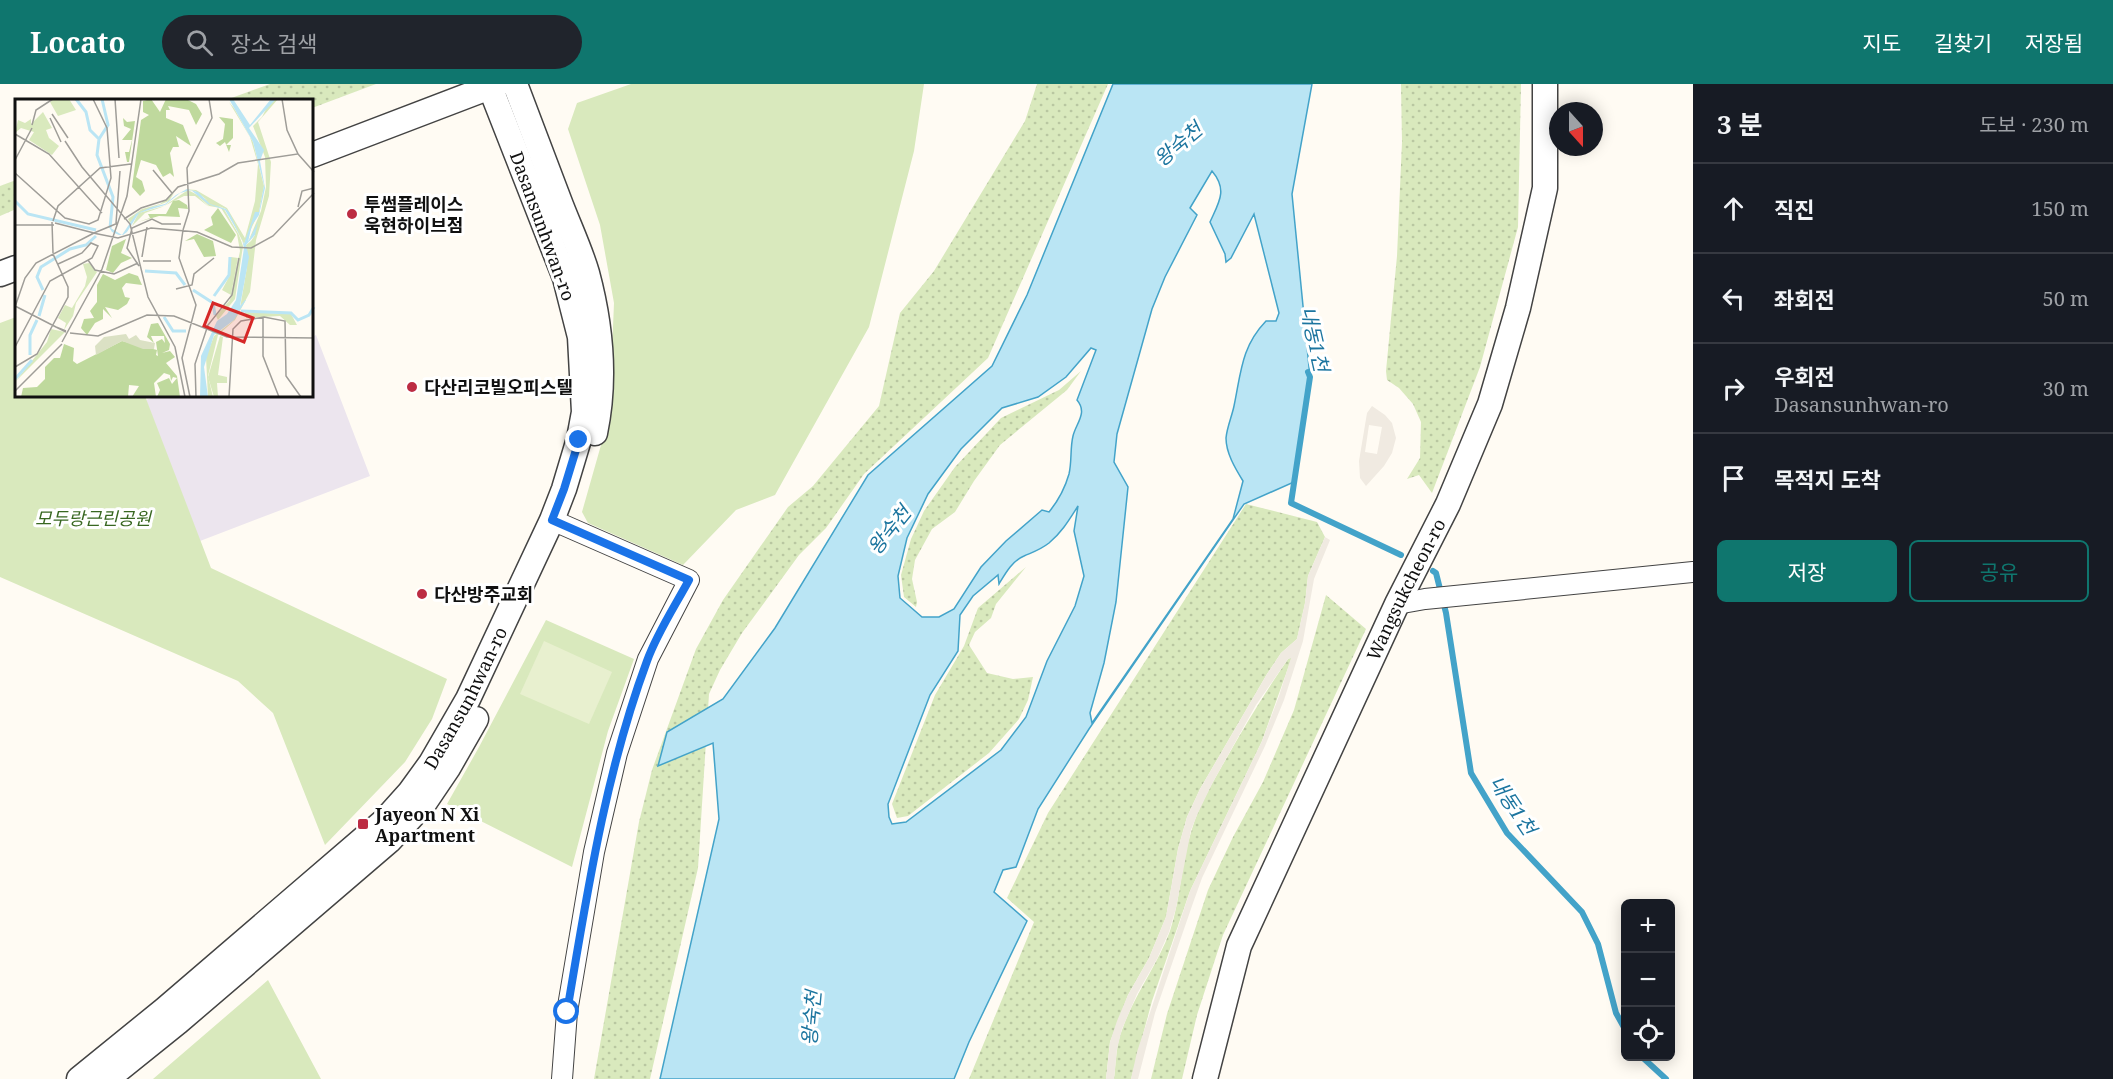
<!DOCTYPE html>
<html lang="ko">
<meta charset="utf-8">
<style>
body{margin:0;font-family:"Noto Serif","Noto Sans KR",serif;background:#20242c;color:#f1f3f6}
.controls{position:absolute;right:18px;bottom:18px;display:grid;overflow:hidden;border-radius:9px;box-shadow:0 3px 15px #0003}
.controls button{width:54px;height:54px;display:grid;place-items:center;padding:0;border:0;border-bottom:2px solid #363941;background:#171b24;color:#f1f3f6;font:30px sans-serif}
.compass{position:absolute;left:1549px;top:18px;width:54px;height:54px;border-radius:50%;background:#171b24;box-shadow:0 3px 15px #0003;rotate:159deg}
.stop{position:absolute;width:18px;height:18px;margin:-14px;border:4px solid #1a73e8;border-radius:50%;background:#fff}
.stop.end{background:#1a73e8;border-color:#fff;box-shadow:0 2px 6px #0008}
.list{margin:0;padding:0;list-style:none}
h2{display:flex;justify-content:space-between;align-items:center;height:78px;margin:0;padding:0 24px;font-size:26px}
h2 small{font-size:20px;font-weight:400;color:#9ea1a6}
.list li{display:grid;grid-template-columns:39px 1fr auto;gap:18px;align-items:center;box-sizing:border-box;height:90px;padding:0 24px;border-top:2px solid #363941}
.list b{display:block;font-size:22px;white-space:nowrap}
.list p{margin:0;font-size:20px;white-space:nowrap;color:#9ea1a6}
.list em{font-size:20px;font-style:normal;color:#9ea1a6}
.actions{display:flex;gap:12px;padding:18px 24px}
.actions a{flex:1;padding:14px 0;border:2px solid #0f766e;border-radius:9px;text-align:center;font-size:21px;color:#0f766e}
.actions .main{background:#0f766e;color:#fff}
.icon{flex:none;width:33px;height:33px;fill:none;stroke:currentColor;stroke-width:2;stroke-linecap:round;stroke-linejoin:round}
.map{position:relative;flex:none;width:1693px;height:995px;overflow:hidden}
header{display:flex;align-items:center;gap:36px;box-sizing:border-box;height:84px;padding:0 30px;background:#0f766e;color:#fff}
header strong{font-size:28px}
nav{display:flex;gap:33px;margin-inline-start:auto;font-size:21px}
.search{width:420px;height:54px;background:#20242c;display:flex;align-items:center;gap:15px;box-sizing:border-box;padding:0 21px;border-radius:33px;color:#9ea1a6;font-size:22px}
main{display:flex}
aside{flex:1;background:#171b24}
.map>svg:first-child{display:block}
.industrial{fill:#ece5ee}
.grass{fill:url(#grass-dots)}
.park{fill:#d9e9bd}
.pitch{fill:#e8f0cf}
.plaza{fill:#f0eae1;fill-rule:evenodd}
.water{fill:#bae5f4;stroke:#43a3c9;stroke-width:1.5;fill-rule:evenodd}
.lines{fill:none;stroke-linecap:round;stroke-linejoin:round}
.stream{stroke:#43a3c9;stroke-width:6}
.minor-casing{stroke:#434343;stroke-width:22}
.tertiary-casing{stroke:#434343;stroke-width:27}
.minor{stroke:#fff;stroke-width:20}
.tertiary{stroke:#fff;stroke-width:24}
.route{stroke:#1a73e8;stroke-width:8}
.poi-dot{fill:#bc2c43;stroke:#fff;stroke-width:2}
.labels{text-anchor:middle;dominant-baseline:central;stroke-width:6;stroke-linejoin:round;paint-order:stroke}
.poi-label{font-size:18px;font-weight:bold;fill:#101010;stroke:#fff;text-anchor:start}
.street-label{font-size:18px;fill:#101010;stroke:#fff}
.park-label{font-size:18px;font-style:italic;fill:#386721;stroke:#fff}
.water-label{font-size:20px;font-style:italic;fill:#1c759f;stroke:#fff}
.inset-river{fill:none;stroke:#bae5f4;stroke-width:3}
.inset-road{fill:none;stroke:#9f9d98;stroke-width:1.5}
.view{fill:#d62828;fill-opacity:0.15;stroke:#d62828;stroke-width:3}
.inset-edge{fill:none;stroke:#101010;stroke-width:3}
</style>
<header>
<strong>Locato</strong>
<div class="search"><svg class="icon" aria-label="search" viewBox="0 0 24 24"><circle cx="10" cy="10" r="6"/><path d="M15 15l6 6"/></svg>장소 검색</div>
<nav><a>지도</a><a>길찾기</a><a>저장됨</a></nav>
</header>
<main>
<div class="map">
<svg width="1693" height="995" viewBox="0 0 1693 995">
<defs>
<pattern id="grass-dots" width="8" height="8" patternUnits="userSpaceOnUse" patternTransform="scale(1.5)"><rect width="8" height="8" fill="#d9e9bd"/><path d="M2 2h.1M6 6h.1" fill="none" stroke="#b9c7a1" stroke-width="1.8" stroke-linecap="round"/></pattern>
</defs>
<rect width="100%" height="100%" fill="#fffbf3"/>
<!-- industrial -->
<path class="industrial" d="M316,251L370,392L200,457L146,316L157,312H312V253Z"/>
<!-- grass -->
<path class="grass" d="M270,0H376L312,24V16H226Z
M1037,0H1108L988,274L864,390L826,444L799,471L742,549L720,586L709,610L698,784L650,995H594L639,738L652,686L696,565L723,516L788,423L813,402L879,322L900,229L934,187L1025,37Z
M1401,0H1521L1518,143L1480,283L1432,409L1419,391L1407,395L1420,374L1421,338L1413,320L1399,304L1387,296L1386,287L1397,172L1402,58Z
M16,96V125L0,132V102Z
M1081,287L1067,306L1000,361L974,397L955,428L932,445L915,476L912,495L917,518L916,523L904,513L901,491L911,455L924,427L955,383L1001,334L1059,306Z
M1246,420L1317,438L1325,453L1308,492L1305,519L1297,555L1281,569L1267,590L1200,705L1187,733L1178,765L1166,833L1149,874L1128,911L1110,958L1106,995H969L1034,838L1007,814L1048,729Z
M1026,483L996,520L991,534L975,548L969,561L987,589L1013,595L1033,593L1028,616L1019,635L989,669L908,732L897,734L892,720L935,611L964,562L978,524Z
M1326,511L1366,545L1223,851L1197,931L1182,995H1151L1167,930L1208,806L1233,753L1263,698L1294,626Z
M1292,573L1262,657L1190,807L1152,917L1131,995H1114C1116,978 1116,961 1122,946C1134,911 1157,882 1170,847C1181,814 1181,778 1192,745C1199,721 1213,698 1226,675C1245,641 1266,607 1288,575Z"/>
<!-- park -->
<path class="park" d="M631,0H924L914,67L869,243L775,411L736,426L683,481L588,439L582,428L603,354L612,267L614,219L600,141L568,45L577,19Z
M16,233V312H145L211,484L447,595L432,635L405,678L325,761L273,629L238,597L0,493V239Z
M546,536L634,575L608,647L572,783L447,720L479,663Z
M268,896L321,995H153L260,903Z"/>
<!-- pitch -->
<path class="pitch" d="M544,557L612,588L589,640L520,610Z"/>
<!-- plaza -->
<path class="plaza" d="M1372,322L1385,331L1392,339L1396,354L1392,369L1384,382L1366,402L1360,394L1359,377L1367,329ZM1369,341L1382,343L1377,370L1365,368Z
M1325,453L1330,456L1314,495L1303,557L1284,616L1265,662L1202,794L1193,819L1155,929L1138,995H1131L1137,968L1190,807L1262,657L1279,612L1291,574L1288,575L1256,621L1213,698L1197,731L1191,746L1176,824L1169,848L1157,875L1137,910L1122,945L1117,965L1114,995H1106L1110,958L1117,937L1128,911L1149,874L1166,833L1178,765L1187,733L1200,705L1267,590L1281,569L1297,555L1305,519L1308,492Z"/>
<!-- water -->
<path class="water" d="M1113,0H1312L1292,110L1310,293L1294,398L1244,420L1089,645L1038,725L1016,783L1003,786L994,808L1027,837L969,958L954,995H660L719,735L713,659L658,682L667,648L723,615L775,544L868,391L992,282L1027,211ZM1212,87C1228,106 1219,118 1210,138L1225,170L1226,178L1231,174L1254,130L1279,229L1276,237H1266C1241,263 1241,289 1234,322C1232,332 1227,343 1226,354C1226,369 1235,384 1243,397L1233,435L1092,639L1090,629L1104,579L1116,518L1128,403L1114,378L1117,350L1152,225L1165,193L1197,131L1190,124ZM1091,264L1096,266L1077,316C1088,329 1076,339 1073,352C1070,364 1072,377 1069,390C1065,404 1058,417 1049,428L1042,426L1006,457L981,483L954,525L939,533H922L900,514L898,492L907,454L928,410L961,365L1002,324L1038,313L1066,293ZM1078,422L1074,447L1084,492L1075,522L1047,577L1026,633L1001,666L906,738L892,740L889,733L888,720L930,611L958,567L960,531L973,512L998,491L999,500C1005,490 1012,477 1024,472C1033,468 1040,466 1049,459C1062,448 1069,436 1078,422Z"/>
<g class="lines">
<!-- stream -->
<path class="stream" d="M1308,288L1310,293L1291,419L1401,471
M1433,487L1436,489L1446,529L1471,689L1507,749L1582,828L1598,860L1616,929L1626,947
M1641,972L1666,995"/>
<!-- minor casing -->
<g class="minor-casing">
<path id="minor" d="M552,436L689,496L648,575L617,669L594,768L567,928L562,995
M1397,520L1425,515L1693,488"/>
</g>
<!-- tertiary casing -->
<g class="tertiary-casing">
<g id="tertiary">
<path d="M515,0C530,39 544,77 559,116C568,140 580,165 587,189C601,241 606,296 595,349"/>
<path d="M312,71L498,0"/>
<path d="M0,190L16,184"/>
<path id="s1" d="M79,995L164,926L384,737L410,708L431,679L468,615L552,436L564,405L579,355L584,328L580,253L565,194L489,0"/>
<path d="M107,995L178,938L389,757L425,718L448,684L476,635"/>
<path id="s2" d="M1205,995L1239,862L1397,520L1448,420L1490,320L1518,224L1545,104V0"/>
</g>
</g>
<!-- minor -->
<use href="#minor" class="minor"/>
<!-- tertiary -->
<use href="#tertiary" class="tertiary"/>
</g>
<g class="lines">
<!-- route -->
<path class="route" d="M567,928C587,810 605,690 647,577C657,549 675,522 689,496L552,436L564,405L579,356"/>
</g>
<!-- markers -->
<g class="poi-dot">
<circle cx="352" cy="130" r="6"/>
<circle cx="412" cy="303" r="6"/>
<circle cx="422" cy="510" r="6"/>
<rect x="357" y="734" width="12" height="12" rx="3"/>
</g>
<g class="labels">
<!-- poi labels -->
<g class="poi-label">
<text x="364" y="120">투썸플레이스<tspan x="364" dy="21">욱현하이브점</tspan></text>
<text x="424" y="303">다산리코빌오피스텔</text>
<text x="434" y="510">다산방주교회</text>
<text x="375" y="730">Jayeon N Xi<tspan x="375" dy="21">Apartment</tspan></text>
</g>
<!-- street labels -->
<g class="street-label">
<text transform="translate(543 142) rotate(70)">Dasansunhwan-ro</text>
<text stroke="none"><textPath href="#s2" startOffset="531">Wangsukcheon-ro</textPath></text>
<text stroke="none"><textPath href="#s1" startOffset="548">Dasansunhwan-ro</textPath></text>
</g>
<!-- park labels -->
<g class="park-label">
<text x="93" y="434">모두랑근린공원</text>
</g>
<!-- water labels -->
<g class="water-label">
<text transform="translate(1178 60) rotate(-40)">왕숙천</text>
<text transform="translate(1315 255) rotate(77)">내동1천</text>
<text transform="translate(889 446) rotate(-51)">왕숙천</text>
<text transform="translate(1513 721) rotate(56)">내동1천</text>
<text transform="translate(811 934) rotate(-85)">왕숙천</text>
</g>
</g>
<!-- overview -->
<g transform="translate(15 15)">
<rect width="298" height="298" fill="#fffbf3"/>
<path d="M214,0V3L219,9L238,43L249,87L244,113L229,145L211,110L196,104L180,92L169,90L181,91L212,109L230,139L240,102L243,65L235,38L214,3ZM256,0H263L243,23L256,63L254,97L241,141L235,193L220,221L203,236L193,277L198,298H193L191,258L199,237L218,222L225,209L232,168L231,146L236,142L240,136V131L233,143L246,112L251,88L250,58L238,27L247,18ZM173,91L209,110L224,136L228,147L220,200L203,221L201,217L215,201L225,152L222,135L206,109L194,107L183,97L194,108L180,97H169L147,108L130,114L117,127L123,115L115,124L113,120L127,110L145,105L159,94L154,102L124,114L149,107Z" fill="#d9e9bd"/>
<path d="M136,0L145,13L151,0H171L181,5L187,15L181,26L174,11L153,7L155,11H151V19L168,26L176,47L161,37L164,48H158L155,54L159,78L155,74L148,78L141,66L126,61L121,78L127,82L130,92L125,97L117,88L126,21L134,16L128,13V2ZM204,18L218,20V39L211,46H216L214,53L210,43L205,47L201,44L208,40L210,25ZM108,19L112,23L120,22L114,63H112L110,53H114L117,41H107L116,30L109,27ZM164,101L172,106L173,110L163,109L165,118L144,117L123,123L135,119L133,115H151L158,102ZM203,109L221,136L216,144L189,131L198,126L196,118ZM182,135L198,142L201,157L189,158L179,140L170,142ZM111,140L106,154L117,159L106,164L98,174L91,171L97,147ZM114,174L123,177L127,186L111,184L107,189L110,198L115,199L112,205L103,211L90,208L97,219L88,210V220L80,224L72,236L66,229L69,220L79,219L75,212L82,203V186L88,175L100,181ZM143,224L155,245L154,251L147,254L155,252L160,258L151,264L162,277L165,298H142L145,291L142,284L154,279L157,285L162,279L158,278L156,282L155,276L149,274L139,284L141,298H117L124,287L114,286L113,298H6L8,289L22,288L30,280V268L39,259H45L49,245L59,249L58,262L62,265L107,242L142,251L141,256L143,257L141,243L147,240L150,244L149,237H136L139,244L132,238L136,225Z" fill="#bfd99d"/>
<path d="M111,235L114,240L121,236L125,241L140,244L139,250H128L107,242L81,256L80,247L89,238Z" fill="#dbe1c4"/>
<path d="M39,0H54L61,11L43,17L35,3ZM28,13L37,29L31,31L34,39L44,47L37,56L14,41L19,33L6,29L0,34L3,21L10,24L16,20V25ZM216,158L223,159L216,196L207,191L215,176ZM74,164L82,173L61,204L58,217L49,231L51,224L43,219L50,206L57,209L70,187L72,178L68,165ZM230,213L276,215L282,226H275L265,217L231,219ZM36,230L50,233L0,283L32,243ZM205,237L208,238L203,276L212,278V284H202L203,298H199L193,278Z" fill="#d9e9bd"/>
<path d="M214,0H218L235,26L256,0H261L234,29L249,51L245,62L250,89L244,116L237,126L233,143L243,123L240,136L231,146L234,158L225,207L230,201H231L219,221L199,236L189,268L193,298H185L186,257L202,222L212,215L221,201L229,149L227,140L210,111L193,105L176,91L165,94L150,106L124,114L112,133L108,136H104L97,133L94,128L107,136L121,115L125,113L137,108L150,105L161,96L172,90L183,93L195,105L211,110L214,113L229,145L240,113H244L249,86L238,43Z" fill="#bae5f4"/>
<path class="inset-river" d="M61,0L71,13L75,31L84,40M87,0L93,26L84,40L82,56L98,98L95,129M0,102L13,115L81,131M130,172L161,174L170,186M28,191L22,178L26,168L55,150L71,146L81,137M178,191L198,204L200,216M199,197L214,176L215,158M226,212L276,214L283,221L294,216L299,208M24,217L30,196M149,218L158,232H171M15,256V236L22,221M0,280L17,261"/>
<path class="inset-road" d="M100,0L104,59M37,15L53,39M35,19L46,43M17,26L21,11L38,0M0,35L34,55L87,114M50,42L67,68L115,125L133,198L160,248L170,298M283,55L299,73M0,61L17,29M138,71L157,94M0,74L50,119L74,125L83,121L96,79L92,29L78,0M283,108L287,92L299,89M109,120L126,109L151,101L163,88L204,75L223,64L283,55L272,31L267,0M38,122L43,107L85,69L116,65M37,123L38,154M40,124L79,134M101,124L105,72M0,126H39M168,131L174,112L172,69L197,19L194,0M168,131L164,159L181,206L167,259L175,298M78,134L103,139L136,129L182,133L217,148L236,149L258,137L299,94M79,134L103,124M127,158L132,128M73,161L80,171L99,175L123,164M128,162H156M124,167L112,149L117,129L137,120L147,125H166M161,190L177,186L179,175L199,159M0,207L41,228M0,208L10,179L21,164L79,134M248,218V257L264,298M51,233L41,228L51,232M55,234L83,237L132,216L159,217L212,238L299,239M47,243L87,170L112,97L126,0M0,248L35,182L77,159L83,147L76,144L67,154L43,165M0,268L22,255L53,198V188L38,155M0,292L47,245M181,298L180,265L193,226L217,196L224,159M214,298L218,230L226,222L249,218L270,222L271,277L286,298"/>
<path class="view" d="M198,204L238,219L229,243L189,227Z"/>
<rect width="298" height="298" class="inset-edge"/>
</g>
</svg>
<div class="controls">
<button>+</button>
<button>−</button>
<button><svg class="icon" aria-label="locate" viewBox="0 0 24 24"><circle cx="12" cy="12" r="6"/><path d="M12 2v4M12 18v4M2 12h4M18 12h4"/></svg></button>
</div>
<svg class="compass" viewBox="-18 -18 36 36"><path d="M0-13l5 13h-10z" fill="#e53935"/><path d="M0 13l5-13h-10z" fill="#9ea1a6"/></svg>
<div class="stop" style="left:567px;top:928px"></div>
<div class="stop end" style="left:579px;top:356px"></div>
</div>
<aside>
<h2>3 분<small>도보 · 230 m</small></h2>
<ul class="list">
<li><svg class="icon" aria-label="ahead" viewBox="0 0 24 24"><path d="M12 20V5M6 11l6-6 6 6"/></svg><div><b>직진</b></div><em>150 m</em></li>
<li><svg class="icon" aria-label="left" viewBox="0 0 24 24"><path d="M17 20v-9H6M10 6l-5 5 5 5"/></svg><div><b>좌회전</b></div><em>50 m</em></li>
<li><svg class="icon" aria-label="right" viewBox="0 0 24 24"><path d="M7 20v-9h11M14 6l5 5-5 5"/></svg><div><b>우회전</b><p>Dasansunhwan-ro</p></div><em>30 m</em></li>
<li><svg class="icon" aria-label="arrive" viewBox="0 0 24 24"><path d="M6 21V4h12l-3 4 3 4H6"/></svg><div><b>목적지 도착</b></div></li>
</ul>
<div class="actions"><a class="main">저장</a><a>공유</a></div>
</aside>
</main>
